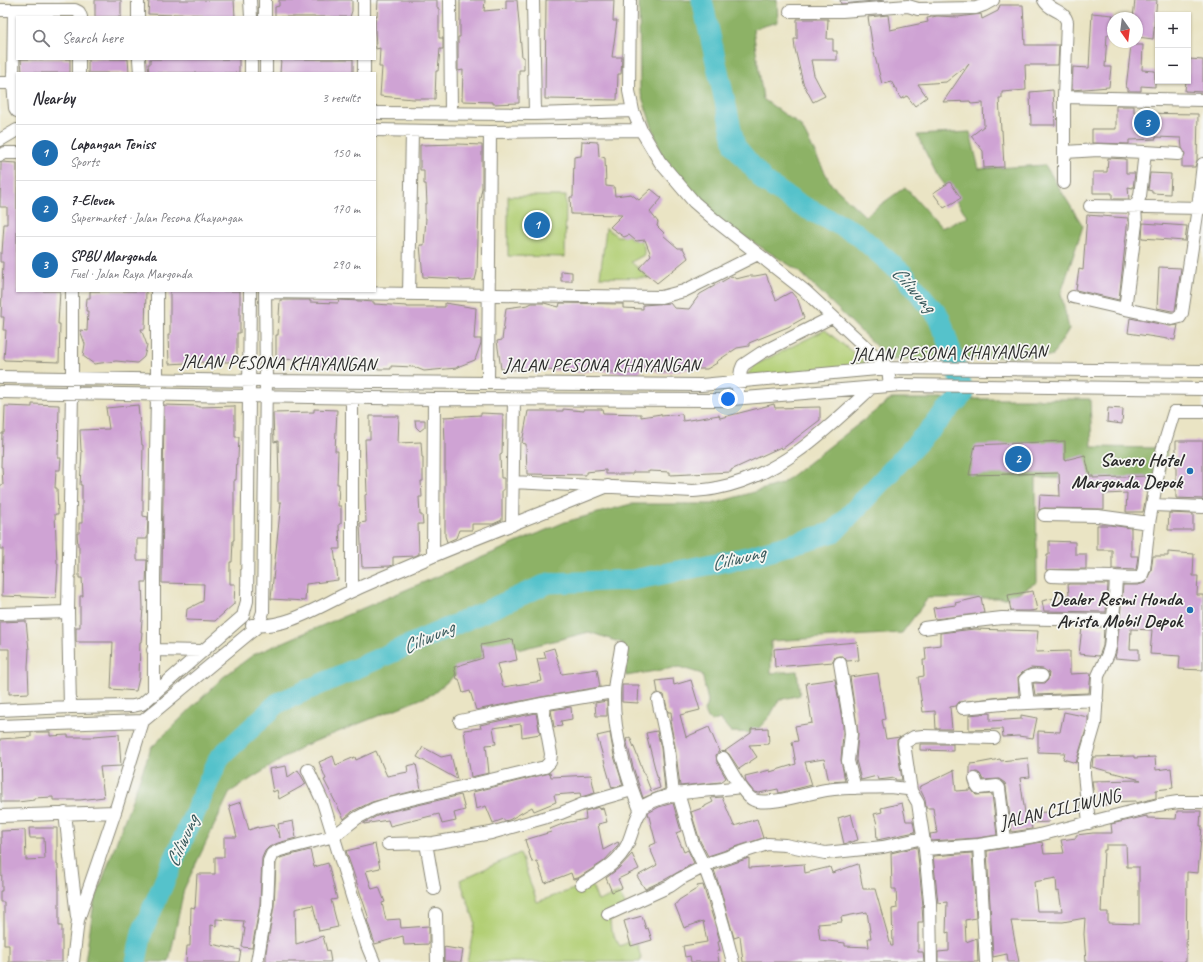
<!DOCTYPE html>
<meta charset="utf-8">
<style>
body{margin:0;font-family:Caveat,sans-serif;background:#f2f2f3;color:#2b2b33}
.controls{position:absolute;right:12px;top:12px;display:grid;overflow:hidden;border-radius:0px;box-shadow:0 1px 3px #0004}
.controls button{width:36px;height:36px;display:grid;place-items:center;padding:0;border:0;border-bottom:1px solid #e1e1e2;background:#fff;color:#2b2b33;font:20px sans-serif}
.compass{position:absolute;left:1107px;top:12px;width:36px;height:36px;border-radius:50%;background:#fff;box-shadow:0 1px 3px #0004;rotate:166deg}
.you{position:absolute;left:728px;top:399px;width:14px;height:14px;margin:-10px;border:3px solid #fff;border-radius:50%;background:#1a73e8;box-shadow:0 0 0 6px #1a73e833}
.badge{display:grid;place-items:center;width:26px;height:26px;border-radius:50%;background:#1f6fb2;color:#fff;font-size:13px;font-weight:700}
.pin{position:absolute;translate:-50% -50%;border:2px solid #fff;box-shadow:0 1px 4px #0006}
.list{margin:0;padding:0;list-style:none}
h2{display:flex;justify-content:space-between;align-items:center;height:52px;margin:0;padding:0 16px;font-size:17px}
h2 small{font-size:13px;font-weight:400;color:#7c7c81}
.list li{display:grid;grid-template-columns:26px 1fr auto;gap:12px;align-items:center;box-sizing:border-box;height:56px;padding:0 16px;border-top:1px solid #e1e1e2}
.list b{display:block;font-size:15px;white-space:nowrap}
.list p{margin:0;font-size:13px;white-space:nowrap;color:#7c7c81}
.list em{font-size:13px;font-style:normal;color:#7c7c81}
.icon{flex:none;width:22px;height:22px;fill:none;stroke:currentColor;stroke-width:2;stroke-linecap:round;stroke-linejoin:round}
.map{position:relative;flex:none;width:1203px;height:962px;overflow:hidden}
.search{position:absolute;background:#fff;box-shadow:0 1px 3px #0004;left:16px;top:16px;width:360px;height:44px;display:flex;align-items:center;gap:10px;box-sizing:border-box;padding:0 14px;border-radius:0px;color:#7c7c81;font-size:15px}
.panel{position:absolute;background:#fff;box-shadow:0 1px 3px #0004;left:16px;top:72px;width:360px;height:220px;border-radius:0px}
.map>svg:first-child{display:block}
.green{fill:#b2cf75;stroke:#6e7d50}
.forest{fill:#8db266;stroke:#5c6e48}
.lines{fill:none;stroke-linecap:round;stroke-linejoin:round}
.river{stroke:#54c2cb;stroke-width:21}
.building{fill:#cfa3d4;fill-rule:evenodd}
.minor-casing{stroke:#8a8878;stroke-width:14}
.minor{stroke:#fff;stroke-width:12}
.poi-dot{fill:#1f6fb2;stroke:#f6f6f2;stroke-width:1.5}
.labels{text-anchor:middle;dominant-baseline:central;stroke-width:3.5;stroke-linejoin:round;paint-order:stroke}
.street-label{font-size:19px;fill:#2b2b2b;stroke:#f6f6f2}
.poi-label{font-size:19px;font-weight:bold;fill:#2b2b2b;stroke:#f6f6f2;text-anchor:end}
.water-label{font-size:20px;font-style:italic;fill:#37585b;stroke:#f6f6f2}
</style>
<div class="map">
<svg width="1203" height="962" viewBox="0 0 1203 962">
<rect width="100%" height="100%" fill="#f6f6f2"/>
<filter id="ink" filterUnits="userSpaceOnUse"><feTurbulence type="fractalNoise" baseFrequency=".025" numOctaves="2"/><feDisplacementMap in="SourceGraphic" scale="8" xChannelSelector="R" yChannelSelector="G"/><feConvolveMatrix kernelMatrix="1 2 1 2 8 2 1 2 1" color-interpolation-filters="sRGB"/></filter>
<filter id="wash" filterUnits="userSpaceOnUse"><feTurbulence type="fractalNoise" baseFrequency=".012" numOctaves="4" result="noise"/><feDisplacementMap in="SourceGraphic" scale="16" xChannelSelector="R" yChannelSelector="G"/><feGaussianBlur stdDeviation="0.9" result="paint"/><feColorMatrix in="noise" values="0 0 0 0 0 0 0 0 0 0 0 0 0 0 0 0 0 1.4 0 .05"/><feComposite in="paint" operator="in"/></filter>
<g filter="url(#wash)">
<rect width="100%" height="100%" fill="#eae4c4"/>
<!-- green -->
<path class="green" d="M508,196H566L565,257L508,256Z
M606,228L617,236H622L626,234L633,240L640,239L644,246V255L631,262L649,278L600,277Z
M825,330L866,363L856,368L743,380L755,365Z
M520,853L537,902L591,883L598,901L619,893L629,911L610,920L611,931L620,946L636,939L641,958L640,962H467L475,922L460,880Z"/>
<!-- forest -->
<path class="forest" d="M639,0H777L778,22L753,29L763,99L801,126L831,184L865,216L905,187L941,228L968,217L938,177L917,135L970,132L979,169L1045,165L1083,226L1061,293L1069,329L1052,356L890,360L799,271L702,210L664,162L640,91Z
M891,399H1090L1092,447L1167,448L1163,480L1036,478L1037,582L1009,598H928L902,633L771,641V673L797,671L800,695L779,700L770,716L754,733L731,732L720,719L711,722L704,711L708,701L702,674L679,667L626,676L622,643L589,632L521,649L509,643L469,663L433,694L303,746L230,792L184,889L169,962H85L94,903L151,748L222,678L253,655L565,522L631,504H712L781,484Z"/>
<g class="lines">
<!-- river -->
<path class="river" d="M136,962L142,932L219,758L278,703L549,583L633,580L747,557L834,532L964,393L940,318L905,276L856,233L798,204L765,182L735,146L702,0"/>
</g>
<g id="blocks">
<!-- building -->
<path class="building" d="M95,0H121V17H95Z
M149,0H234L235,17H203V15L173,14V15L148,14Z
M279,0H352V11L350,17H275V7L279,6Z
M378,0H437V8H439V38H443V49H440L438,71H436L435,99H413L380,96L382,67H379L380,48L376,49L375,29V16H377Z
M460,0H485L484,11L506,9V0H517L522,57H524V70H519V103L493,104V102L462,101L463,70L458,71V37H460Z
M546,0H614L613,21H617L612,57H622L621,74H618L617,100L545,99Z
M840,0H885L841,4Z
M1135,0H1157L1153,39L1137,37V18H1133Z
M1000,5H1023L1025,45H1059L1058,65H1025L1026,90L1002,92V98H999L1001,130H1002L1004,167L984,168L983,151L971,136L984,126L983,103L971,104L970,101L943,102L969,64L946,82L918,84L927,97L915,106L907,96L901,99L891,81L882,84L873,49L868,17L888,15L890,30L928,22L927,18L937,16L958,17L981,14L982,19L998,11Z
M1092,13L1113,15V35H1107L1105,67H1111L1109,87L1072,90L1073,67L1089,68Z
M797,19H828L827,39H833V51H837V60H811L814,75L825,96L813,102L803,83L795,49L794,39H797Z
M1131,45H1143L1142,70L1155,71V87L1141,86V91H1128V88H1126Z
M21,59H70V73H22Z
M88,59H128L129,73H88Z
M150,59H239V73H149L148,64H150Z
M281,59H353V73H280Z
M1189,59L1203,60V92L1185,91L1186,81H1188Z
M1053,90L1055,125H1031L1030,92Z
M1116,106H1134V113L1198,114L1197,160L1195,167H1182V160L1185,154L1182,148L1181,138L1156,137V139L1129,140V144L1092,143V129H1116Z
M582,141L598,142L599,156L605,158L606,186L614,187L615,196L631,194L639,200L651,189L662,198L650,212L658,222L657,226L664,233L663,235L678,248H683L688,258L657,283L639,268L651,255L645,240L636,241L629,235L624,237L610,227L622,215L571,214L570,197H573L574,157L581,156Z
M458,144L482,145V188L479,203L477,272L475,280L460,281L459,279L423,277L420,245H424L426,218H425V204H427L426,184H424V170H420V145Z
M1108,158L1126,159V173H1135L1133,188L1128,187L1129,199H1112V193H1093V172H1107Z
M1,162L17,163V291H60L58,324H60L59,362L4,360L6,330H3L4,317H1L3,262H0V253H2L4,224H7V207H0Z
M1150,173L1171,174L1170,194L1152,193V191L1148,190Z
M950,182L961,198L944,208L933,193Z
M1087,215L1128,218L1119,300L1076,290L1079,269L1083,270Z
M1143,223L1187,226L1185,241L1142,238Z
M1159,267L1181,268L1175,311H1172L1157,308Z
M561,271L572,272V281H561Z
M766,274L776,300L791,292L798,300L804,318L788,327L749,343V346L737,348L716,362L717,363L707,369H690L661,373L643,366L640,373L619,374V373L596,370L576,373V371L538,370V371L501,369L497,341L502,340L506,308L528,305L532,303H544L559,307L560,303L620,304H623V308L643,309V305L670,303L674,308L689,309L700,294L732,276L736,279L748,276H755Z
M90,291H146L145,329H141L147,345L144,357L137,363L116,361L94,364L83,356L85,344L80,330L87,331L88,311H86L87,298H90Z
M170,291H240V333H237V362H205L169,364L168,335H170Z
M280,300H310V302L338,303L339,300L360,301L374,302V304L407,306V307H445V303L476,308L474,339H481V343L475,360L457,367V368L424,371L414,367L391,366V369H332V367H316L315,360L276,359V335H278Z
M1130,318L1170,326L1178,325L1175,340L1128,333Z
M32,404L59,405L58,458H61L60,470H56L55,488H57L58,514H55L57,564H58L56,598L2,596L3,549H0V485H3L2,467H1L2,433H4L5,406L32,407Z
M774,404L775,408L820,407V420L782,449L781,447L731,470V472L670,475V472L649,471V472H633V474H606V470L586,472V475L527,474L526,444L522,443L528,411H563V409L584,411V409H602L603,413L641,414V417L661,414V416L682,414L683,421L719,415L720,418Z
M138,405L142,445H143L142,500H143V516L148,517L147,539H137V560H147L146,582H142L143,608L141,632H142L141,642H140L139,678L136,691L111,689L113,642H76V627H80V596H83L82,578H79V546H78L77,533H79V523H82V485H80L82,451H81L80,430L109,429L106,408Z
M164,405L198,406V407L235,406V437H239L238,458H237L236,480H234V540H233L232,562H230V584H235L234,604L215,621L186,620L187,609L203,601L204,584L162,583Z
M1108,408L1123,409L1122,424L1107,422Z
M314,409L337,410L335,451H338L337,484H339L338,506H341V524H339L340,549H334L338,580L306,584L305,601L271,599L281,502H278V482H279L278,441L274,442L273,413L314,412Z
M481,413L503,414L502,454L500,455L501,478H504V490H502V520L493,524H472V530H459L456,538L447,542L445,536V444L444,417L481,415Z
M370,416H399L398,443L421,442L422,457H423V481H421L422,497H419L420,515H422L423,524H418L419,554L415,556L393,557V565L390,566L362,567L360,523L366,522L365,495L367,494L365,439H370Z
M415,420H425V427L420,431L416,427Z
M1065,441V460L1085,455L1090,476H1093V478L1150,476L1143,512H1126L1127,493L1104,494V509L1044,508L1039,510L1040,495L1060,496L1059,473L969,475L975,445Z
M1176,441H1203V499L1176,498Z
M1169,513L1193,514V530H1168Z
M1097,525H1110L1131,528V556H1138L1136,570L1112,569V550H1097Z
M1049,541L1075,542V554H1086V569L1046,570L1047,555H1049Z
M1168,552L1194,554L1193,576H1198L1197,595H1203V670L1179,669L1180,656L1150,654L1152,630L1131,629L1130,649H1139V660L1115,658L1117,648L1123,585H1138L1145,583L1151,571L1153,556H1168Z
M1068,584H1108L1106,612L1044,611L1042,601L1069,595Z
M1033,591L1037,610L1029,611H1011L1008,595Z
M981,597L984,613L935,619L933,608L956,605L955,603Z
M26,621L29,650L28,667L29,693L9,694V649H0V622Z
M1082,627H1104L1103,646L1099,656L1079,654Z
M974,629L1038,631L1036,652L1070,651V674L1091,673L1089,693L1035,695L1033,683H1045L1048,680L1049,673L1043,669L1031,668L1023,672L1018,677L1019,696L1001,697L959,702L956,706L950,707L952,729H936L935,711L923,712L918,677L924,676L923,660H926L925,647L940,645V633Z
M513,639L517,660L497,664L503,687L542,681L537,659L546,658L544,651L554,648L562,674L597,669L600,687L541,697L476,710L470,691L463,693L459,679H457L454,667L483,658L481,645Z
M857,642L859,660L847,661L843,656H839L835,657L833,662L775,667L774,649Z
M878,673L885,719L882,720L886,739L900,737L897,740V744L902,780H895V778L878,780L877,776L861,780L856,760L858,733L850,677Z
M673,679L674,685L691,680L700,710L680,715L686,737L709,727L719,751L716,755L717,762L726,778L721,782L680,786L675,746L670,721H672L671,712H668L664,695L658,693L656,681Z
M835,679L843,725V734L841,760L845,781L829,782L824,759L805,762L812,785L779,793L778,789L759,793L754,792L746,782L745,776L770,770V772L796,764L792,742L798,741L795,726L812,723L806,683Z
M622,685H639L638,703L622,702Z
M607,701V716H596L595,703Z
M571,707L572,719L561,721L562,726L554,727L551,710Z
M1064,712L1088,717V723L1076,763L1063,759L1065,753L1038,752V731L1060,732Z
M536,713L540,734L522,737L521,724L493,728L496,744L486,745L489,773L471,777L464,730L481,728L480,725Z
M990,713V721L1021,719V715L1037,718L1033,738L1018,736L1003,737L1002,729L969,730V715Z
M768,728L769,744L749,745L757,757L739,769L729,754L725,751L751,733V729Z
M657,731L661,748L665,789L643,798L633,767L626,739L630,737L651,791L660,788L646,733Z
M31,732H50V736L68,735V737H94V736L119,734L121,766L100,767L104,797L80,800H53V797L34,798V800L18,802H1L0,739L31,737Z
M610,733L614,756L623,785L612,788L597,736Z
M920,744H953V751L920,750Z
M423,747L441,757L451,755L457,779L417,757Z
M376,751L387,776L408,772L407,766L416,764L421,789L372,802L353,811L344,819L324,780L326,779L319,762L333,756L336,765L355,757L356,760Z
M1134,756V758L1155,757L1156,770L1171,768L1173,788L1156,790V798L1136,803V801L1106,802V805L1095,806L1092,781L1141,780L1092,767L1093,757Z
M1028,758L1030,777L1020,778L1025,813L1048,812L1049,822L1031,823L1032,829L1012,832L1006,787L1005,783L999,779L983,780L980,774L977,772L970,774V764L979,763L1000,759L1001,761Z
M286,766L288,777L298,770L306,784L279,799L277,790L273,792L269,769Z
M954,770L956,791L970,790V788L976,795L992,794L997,835L978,838L931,841L930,834L937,833L933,808H926L925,799L919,787Z
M550,773L551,777L591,775L595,793L581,797L580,793L554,795L556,802L534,811L532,807L509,820L504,821V819L493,823L486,806L476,809L473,792Z
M461,795L465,810L454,813L456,821L442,824L439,814L390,826L388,820L364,824V823L377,816L388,812Z
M722,797L734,826L757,819L763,838L708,856L700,841L691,812L705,807V806L713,802L711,798Z
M241,802L249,830L258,827V828L274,825L280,838L278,824L293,821L296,838L278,843L269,847L265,851L262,858L260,904L252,948L242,947L245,928H243L244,921L216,919V926L211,925V944L241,950L239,962H186L187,946H190L191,907L195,908L197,874H215V857H224V837H237L229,806Z
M673,803L681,831L676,833L684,852L688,850L694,863L666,879L645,889L637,876L657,865L649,846L656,843L648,813L659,807Z
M902,803L906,821H913L915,832L877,840L876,825L877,824L874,814L882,812L881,808Z
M599,807V809L603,808L607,822L598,824L603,850L618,842L619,843L617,847L603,862L578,878L573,879L571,873L545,883L537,861L532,862L525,840L551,832L550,829L565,823L586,819L585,811Z
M1177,811H1201L1200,826H1202L1198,873L1187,872L1186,962H1086L1084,934L1085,918L1063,922L1011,921L1019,962H1008L1007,954L993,957L987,851L1042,842L1044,854L1064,853L1061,840L1076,838V835L1093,833H1112L1111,824L1147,816V818L1176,819ZM1106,845H1126L1127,867H1139V924L1108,923V912H1101L1104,850H1106ZM1056,878L1057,892L1059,891L1062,911H1037L1034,882Z
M851,814L858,840L844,844L838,818Z
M29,828H57V865H58L59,890V926H62V962H9V945H4V902H0V891H2L1,831L25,830L26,860L45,859L44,838H30Z
M375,844L380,868L366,871L372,889L379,887L385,902L382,903L386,920L400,919L401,928L429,926V944L404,945L403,936L375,944L367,920L369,919L346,851Z
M917,847L923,906H922L923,922H918V952H923L924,962H743L740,936L734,938L720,888L714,870L749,858V868L804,864L805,873L830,867L832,873L858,864L863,889H875L891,946H893L892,909L897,908L896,889H892L891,853ZM867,912L871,938H868L869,947L845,946V943L820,940L818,924L842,922L841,917Z
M310,850L314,867L328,863L337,899L331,900L338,927L319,931L313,905L295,909L296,944L323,936L327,951L329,950L331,962H266V952L274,906L276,863L278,859L283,857Z
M972,853L976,918L965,920L966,942L977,938L978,962H938V952L949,951V932L946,933L947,902L938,903L933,856Z
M632,854L639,869L618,879L622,888L612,892L606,878L619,868Z
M703,885L720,941L718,942L720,951H717L719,962H691L690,956L685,957L683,946L707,942L703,921L684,928L675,905L679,900L698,888L697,886Z
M642,916L646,929L648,928L652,940L631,946L624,921Z
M444,947L463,950L461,962L444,961Z"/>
</g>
</g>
<g filter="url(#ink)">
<use href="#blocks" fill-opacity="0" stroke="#8a8878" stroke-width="1"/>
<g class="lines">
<!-- minor casing -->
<g class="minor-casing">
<path id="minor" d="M138,0V17
M250,0L251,17
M265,0V17
M364,0V17
M450,0L451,113
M533,0L535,114
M630,0L629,91L633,111L641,130L660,162L694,202L716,221L805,291L888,368L890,386
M1044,0C1050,12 1064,9 1067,22L1064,97V183
M0,10H75L79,12L81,17
M14,10L13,83L15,108L17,111
M790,11H842L908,6L918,9L976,8L984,5L993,0
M139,59L140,73
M251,59V73
M266,59V73
M79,73V59
M364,73V59
M0,83H13
M1064,97L1203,100
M375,113L535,114L633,111
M375,130L490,132L641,130
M0,140L17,130
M1065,152L1098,150L1145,152L1140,196L1135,207L1136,224L1125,309L1073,297
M1145,152L1178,154
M0,155L5,153H17
M1090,206L1203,208
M265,292L661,297L684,291L758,254
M409,294L412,131
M1125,309L1172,319L1180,317L1182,313L1198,208L1203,164
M0,377L266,381L701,385L888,368L1203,371
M488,382L490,132
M738,389L741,370L743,365L761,353L832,317
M0,392L434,399L720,400L901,385L1203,389
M352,397V591
M513,482L693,491C701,490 710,490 717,488C780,476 826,430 871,388
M1153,505L1203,507
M1044,515L1098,516L1149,523L1162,451L1174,412H1203
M512,525L514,400
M433,556L434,399
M1051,576C1072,577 1092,576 1113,577C1123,577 1132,579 1141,577L1144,569L1149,523
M0,614L68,612
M252,625C287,629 321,605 352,591C378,579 406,568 433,556C491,532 550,510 608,486
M924,628L959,623L1002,618L1113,620
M621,648C619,663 614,679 614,694C613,732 626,777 641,812
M153,650L202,651
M840,663L850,724L851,734L848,761L855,788
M154,695V578L157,395V291
M658,700L668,747L673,794
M1028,703L1025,680C1030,675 1035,675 1042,676
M70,707L68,612L72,392V291
M963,708L1002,704L1097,700
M0,710L70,707L133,706L142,704L243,616L247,601L250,291
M460,721L542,704L607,693H614
M0,726L143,721
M723,758C730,768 743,796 754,800C768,806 809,793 826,790C847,787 869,788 890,787L907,789L911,791L918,803L925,849L930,902L931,962
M308,770L323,802L367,945L374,962
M975,779L977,785L979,788L997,786L999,788L1005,840
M911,791L904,743L914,737L923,736L994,738
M678,793L693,844L704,866L713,890L724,928L733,962
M65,813L77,917
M0,816L115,812
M1089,823L1084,774V762L1095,724L1098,676L1108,654L1110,647L1115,597L1116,577
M426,843L434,889
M388,844L433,843L491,833L561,813L583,804L632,790
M979,845L986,962
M925,849L979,845L1035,836L1158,805L1178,802H1203
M582,884C599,873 618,864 627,845C633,833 635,815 645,805C675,789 708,792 740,787
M436,914L437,962
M608,914L670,886L680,879L713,862L767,844L785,845L825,853L883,847L923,838
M73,962L78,920L115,812L143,721L258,626L263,612L266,381L265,291
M257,962L267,905L269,861L272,854L280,850L334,836L357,818L374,809L386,805L545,767L550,762L551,754L542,704"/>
</g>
<!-- minor -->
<use href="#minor" class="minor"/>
</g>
</g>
<!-- markers -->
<g class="poi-dot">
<circle cx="1190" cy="471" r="4"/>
<circle cx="1190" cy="610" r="4"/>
</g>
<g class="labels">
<!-- street labels -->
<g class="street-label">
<text transform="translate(949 353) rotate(-1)">JALAN PESONA KHAYANGAN</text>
<text transform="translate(278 363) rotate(1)">JALAN PESONA KHAYANGAN</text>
<text x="602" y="365">JALAN PESONA KHAYANGAN</text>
<text transform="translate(1060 809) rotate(-13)">JALAN CILIWUNG</text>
</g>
<!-- poi labels -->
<g class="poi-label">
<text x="1182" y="460">Savero Hotel<tspan x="1182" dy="22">Margonda Depok</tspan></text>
<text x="1182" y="599">Dealer Resmi Honda<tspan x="1182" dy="22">Arista Mobil Depok</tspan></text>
</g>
<!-- water labels -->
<g class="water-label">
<text transform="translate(914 289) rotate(48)">Ciliwung</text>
<text transform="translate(738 558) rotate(-13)">Ciliwung</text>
<text transform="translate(428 637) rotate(-24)">Ciliwung</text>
<text transform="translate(182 841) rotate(-66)">Ciliwung</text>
</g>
</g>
</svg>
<div class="controls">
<button>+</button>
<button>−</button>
</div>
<svg class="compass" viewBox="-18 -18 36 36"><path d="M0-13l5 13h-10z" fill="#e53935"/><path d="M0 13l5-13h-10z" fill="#7c7c81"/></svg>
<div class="you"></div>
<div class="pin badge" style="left:537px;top:225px">1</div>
<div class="pin badge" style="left:1018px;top:459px">2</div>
<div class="pin badge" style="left:1147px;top:123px">3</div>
<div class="search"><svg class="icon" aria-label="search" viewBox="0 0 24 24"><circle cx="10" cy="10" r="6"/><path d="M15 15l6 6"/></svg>Search here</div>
<section class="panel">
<h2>Nearby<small>3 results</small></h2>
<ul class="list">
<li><span class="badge">1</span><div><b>Lapangan Teniss</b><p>Sports</p></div><em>150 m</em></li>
<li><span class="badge">2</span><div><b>7-Eleven</b><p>Supermarket · Jalan Pesona Khayangan</p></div><em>170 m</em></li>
<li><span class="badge">3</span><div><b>SPBU Margonda</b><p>Fuel · Jalan Raya Margonda</p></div><em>290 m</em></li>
</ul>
</section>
</div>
